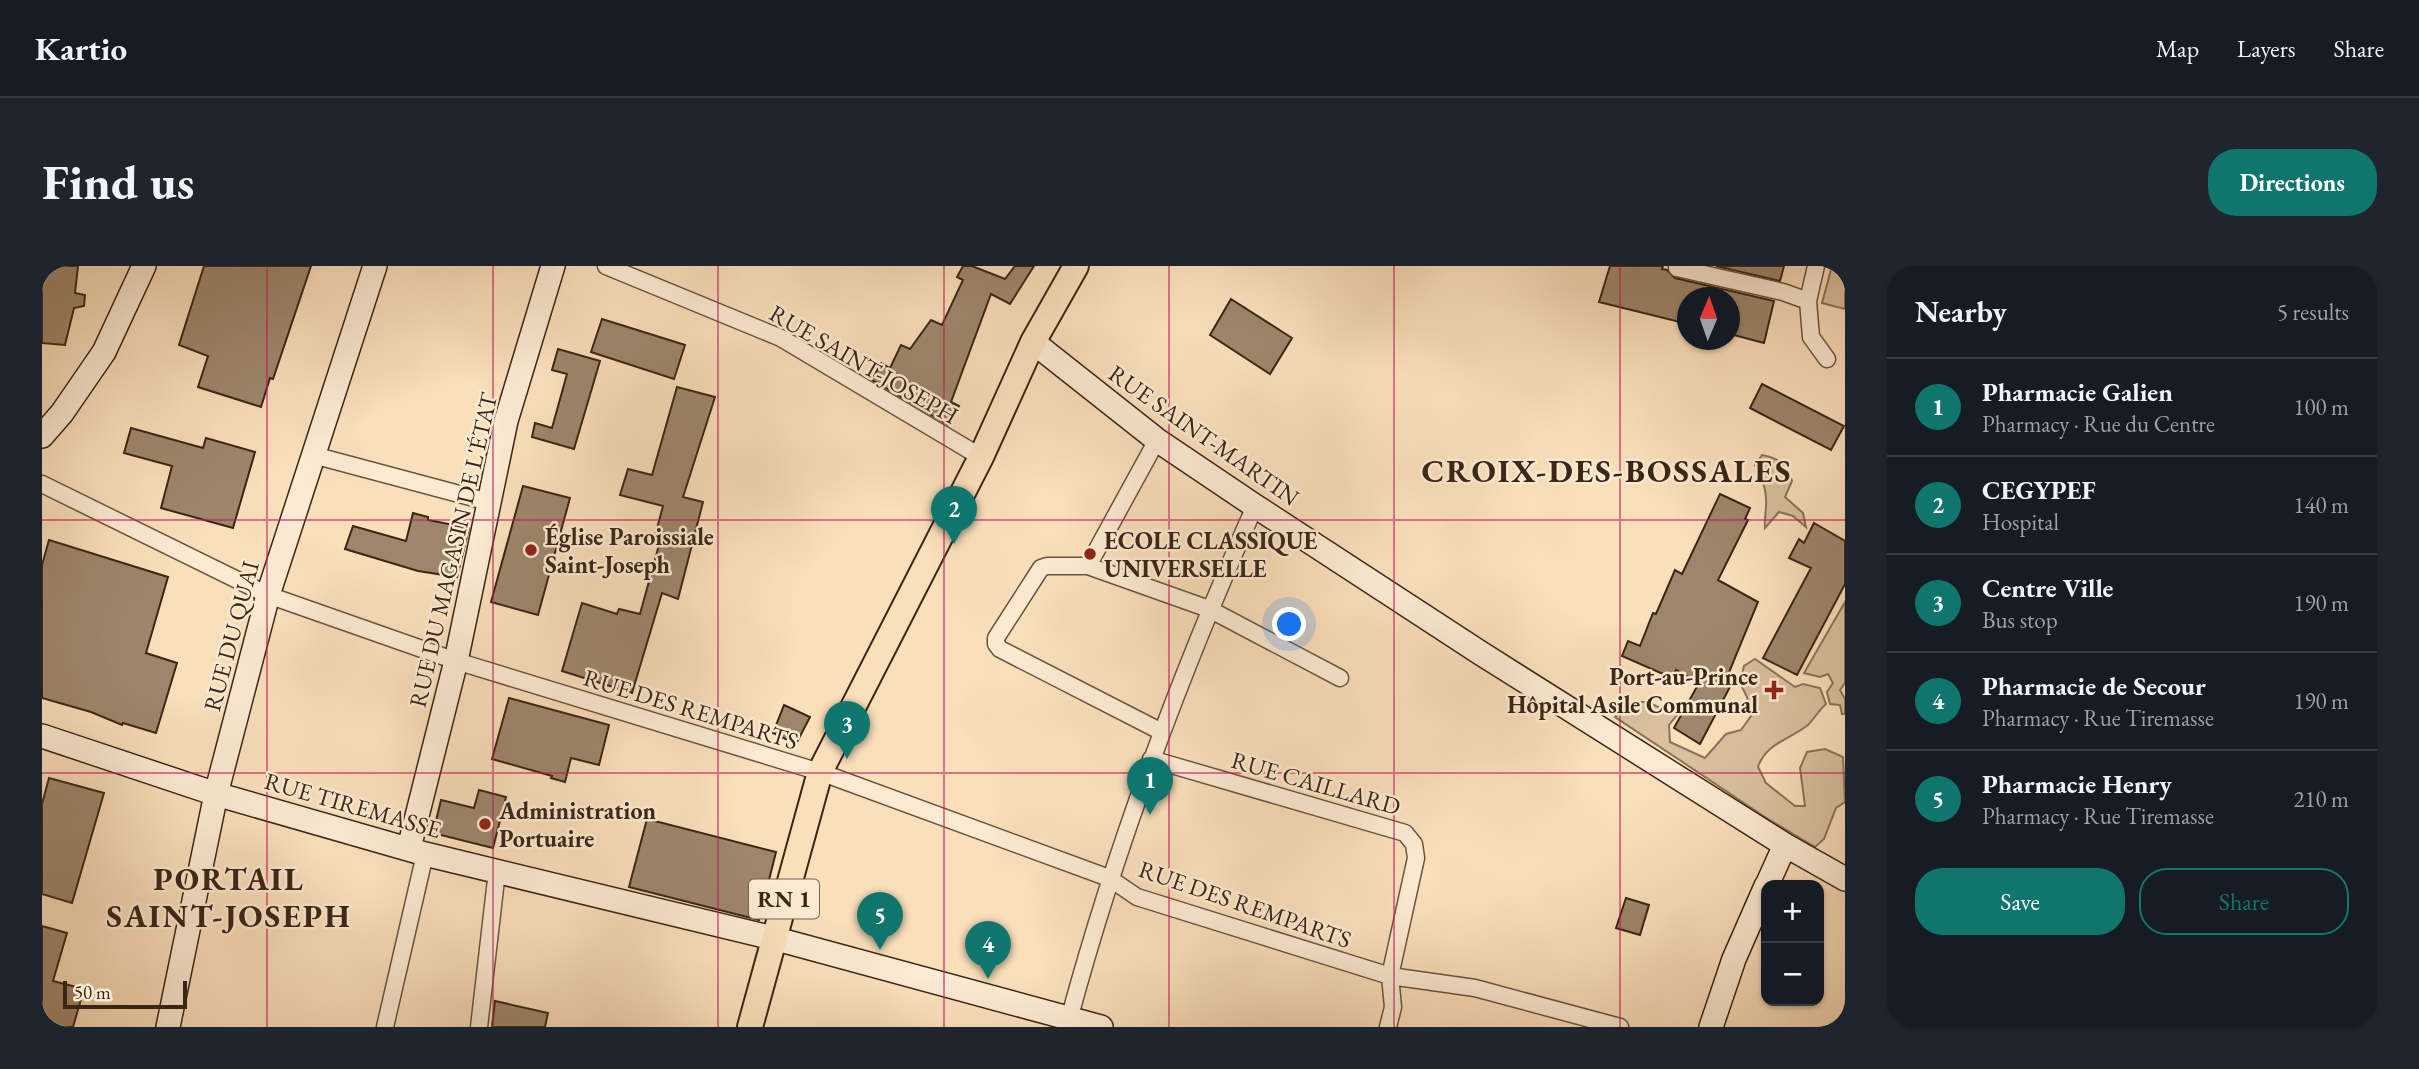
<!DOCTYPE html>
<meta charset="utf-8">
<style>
body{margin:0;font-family:"EB Garamond",serif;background:#20242c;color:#f1f3f6}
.controls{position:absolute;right:21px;bottom:21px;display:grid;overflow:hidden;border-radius:14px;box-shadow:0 2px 5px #0004}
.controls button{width:63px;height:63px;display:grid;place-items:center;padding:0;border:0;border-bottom:2px solid #363941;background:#171b24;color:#f1f3f6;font:35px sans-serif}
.compass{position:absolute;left:1635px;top:21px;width:63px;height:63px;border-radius:50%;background:#171b24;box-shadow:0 2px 5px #0004;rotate:2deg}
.scale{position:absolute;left:21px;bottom:18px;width:124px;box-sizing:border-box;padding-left:7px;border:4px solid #3b2616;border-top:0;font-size:19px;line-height:24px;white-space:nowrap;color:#3b2616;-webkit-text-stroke:5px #fcead3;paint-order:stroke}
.you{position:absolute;left:1248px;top:359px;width:24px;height:24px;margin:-18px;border:5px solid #fff;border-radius:50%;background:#1a73e8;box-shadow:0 0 0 10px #1a73e833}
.badge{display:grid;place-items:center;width:46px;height:46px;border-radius:50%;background:#0f766e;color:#fff;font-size:23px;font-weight:700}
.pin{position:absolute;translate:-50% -58px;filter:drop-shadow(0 2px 4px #0008)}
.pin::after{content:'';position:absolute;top:37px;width:24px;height:21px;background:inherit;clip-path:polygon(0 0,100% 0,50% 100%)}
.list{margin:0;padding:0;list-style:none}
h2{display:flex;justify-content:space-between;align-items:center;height:91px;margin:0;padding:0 28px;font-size:30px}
h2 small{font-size:23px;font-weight:400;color:#9ea1a6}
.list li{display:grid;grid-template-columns:46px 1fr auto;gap:21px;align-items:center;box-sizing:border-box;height:98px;padding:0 28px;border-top:2px solid #363941}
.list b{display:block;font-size:26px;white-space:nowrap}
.list p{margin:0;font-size:23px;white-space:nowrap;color:#9ea1a6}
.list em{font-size:23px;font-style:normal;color:#9ea1a6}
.actions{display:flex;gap:14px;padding:21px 28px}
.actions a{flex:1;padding:16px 0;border:2px solid #0f766e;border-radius:28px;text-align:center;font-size:24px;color:#0f766e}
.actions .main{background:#0f766e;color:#fff}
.map{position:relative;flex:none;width:1803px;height:761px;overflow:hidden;border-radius:28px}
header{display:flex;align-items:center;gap:42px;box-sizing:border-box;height:98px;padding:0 35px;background:#171b24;border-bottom:2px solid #363941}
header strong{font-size:33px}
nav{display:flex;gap:38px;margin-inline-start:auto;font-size:24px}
.intro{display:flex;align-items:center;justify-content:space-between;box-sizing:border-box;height:168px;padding:0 42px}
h1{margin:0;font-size:49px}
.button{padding:18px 32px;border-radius:28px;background:#0f766e;color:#fff;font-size:24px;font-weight:700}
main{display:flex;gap:42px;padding:0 42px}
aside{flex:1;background:#171b24;border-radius:28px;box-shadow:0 2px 5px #0004}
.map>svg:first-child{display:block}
.green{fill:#dac09f;stroke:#8a735a;stroke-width:2}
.building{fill:#9e866c;stroke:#3b2616;stroke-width:2}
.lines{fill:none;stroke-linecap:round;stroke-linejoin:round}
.street-casing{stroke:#6b543f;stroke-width:19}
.secondary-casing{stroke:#3b2616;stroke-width:26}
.primary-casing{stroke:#3b2616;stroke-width:28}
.street{stroke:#fcead3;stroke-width:16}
.secondary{stroke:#fcead3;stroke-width:23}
.primary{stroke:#fadfbb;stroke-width:24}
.grid{fill:none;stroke:#c2185b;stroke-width:2;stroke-opacity:0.55}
.poi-dot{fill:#8f2418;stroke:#fcead3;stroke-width:2.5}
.labels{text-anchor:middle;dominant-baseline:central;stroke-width:5;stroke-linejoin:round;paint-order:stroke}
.shield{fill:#fcead3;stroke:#75614f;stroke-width:2}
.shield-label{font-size:23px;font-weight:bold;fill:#3b2616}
.street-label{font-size:24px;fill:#3b2616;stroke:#fcead3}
.poi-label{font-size:24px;font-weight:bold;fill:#3b2616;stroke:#fcead3;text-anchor:start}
.district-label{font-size:32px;font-weight:bold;letter-spacing:2px;fill:#3b2616;stroke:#fcead3}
</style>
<header>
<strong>Kartio</strong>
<nav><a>Map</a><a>Layers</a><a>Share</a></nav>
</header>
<div class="intro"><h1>Find us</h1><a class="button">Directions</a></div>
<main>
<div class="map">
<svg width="1803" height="761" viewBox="0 0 1803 761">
<rect width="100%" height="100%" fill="#fadfbb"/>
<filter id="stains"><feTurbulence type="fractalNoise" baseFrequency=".00286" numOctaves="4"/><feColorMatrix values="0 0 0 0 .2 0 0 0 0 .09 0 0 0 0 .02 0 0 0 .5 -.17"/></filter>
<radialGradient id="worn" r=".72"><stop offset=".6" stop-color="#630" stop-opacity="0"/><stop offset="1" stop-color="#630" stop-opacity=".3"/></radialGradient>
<!-- green -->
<path class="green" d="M1790,0H1803V43L1780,37Z
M1720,189C1736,192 1745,198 1750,215L1743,231L1761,247L1764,261L1751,250L1737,246L1723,262C1722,251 1725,243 1724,233C1724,221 1718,209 1713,199Z
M1803,336V417L1798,424L1803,433V448H1800L1798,439L1788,438L1785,426L1791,417L1786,408L1778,411L1762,407Z
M1713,393L1753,421L1761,418L1778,422L1784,438C1777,444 1772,453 1766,459C1747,474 1724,477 1716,501L1724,517L1753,540H1763L1758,502L1765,486L1783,483L1801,491L1803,536L1794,542L1782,573L1773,581L1726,553L1573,451L1589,436H1606L1626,446L1631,436L1639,444L1627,459L1628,476L1663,492L1684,468L1699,464L1709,450L1705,431L1698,417L1702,400Z"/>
<!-- building -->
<path class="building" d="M0,0H36L33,27L43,29L42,40L32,42L23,79L0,77Z
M162,0H269L231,113L228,112L219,141L156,121L166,90L137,79Z
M921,0H930L963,13L973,0H992L968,38L949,28L909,136L917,140L906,159L830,114L839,97L848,102L859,79L868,83L889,54L900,59L921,14L915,11Z
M1568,0H1621L1620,3L1625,4L1633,12L1732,35L1722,77L1688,68V32H1646V58L1557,36Z
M1674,0H1742L1738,15Z
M1189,33L1250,72L1228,108L1168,69Z
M560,53L643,79L632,113L549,86Z
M516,83L558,95L532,183L490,171L493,157L510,162L525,108L510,104Z
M1720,118L1802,160L1789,184L1708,142Z
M635,121L673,131L641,231L661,236L636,333L620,327L590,427L520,405L540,337L575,348L577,343L598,348L617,279L611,277L621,240L578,229L586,203L610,209Z
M89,162L161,182L164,172L213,186L191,262L119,242L130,200L82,187Z
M481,220L528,232L496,349L449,336Z
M1678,228L1708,242L1703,253L1706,254L1676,314L1716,336L1683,416L1689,419L1658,478L1632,462L1657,417L1634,404L1630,412L1580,390L1586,375L1598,380L1611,347L1614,348L1633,304L1640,308Z
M371,247L386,251V254L427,262L415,311L376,305L303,283L311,260L364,275Z
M1772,257L1803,275V318L1755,409L1721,392L1769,302L1747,292L1757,273L1762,277Z
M7,274L126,311L104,387L135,397L114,467L81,457L80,459L49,446L0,432V299Z
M467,432L567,459L557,499L529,492L523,516L509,512L510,510L450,493Z
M742,439L768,451L754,478L731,467Z
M7,512L62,527L30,637L0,628V538Z
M437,524L464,531L451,582L391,567L399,534L432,542Z
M605,553L734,586L717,654L587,621Z
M1584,632L1607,639L1598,669L1574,662Z
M0,660L25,667L11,715L42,723L31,761H0Z
M453,735L506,747L503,761H450Z"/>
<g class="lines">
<!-- street casing -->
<g class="street-casing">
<path id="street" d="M564,0L739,72L939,191
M1636,0L1635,2L1741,26L1766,35
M1774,0L1766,35L1769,71L1785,93
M271,189L447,236
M0,218L226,329L414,395L778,506L1067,612L1095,631L1348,710L1433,722L1578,761
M1046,300L1115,174
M1118,465L958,383L954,378V372L999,302L1005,300H1046L1167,343L1298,412
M1109,493L1363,567L1372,578L1374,592L1348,710L1351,741L1346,761
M343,761L383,588
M437,761L455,605
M1025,761C1073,581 1138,409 1213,240"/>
</g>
<!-- secondary casing -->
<g class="secondary-casing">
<path id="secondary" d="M991,76L1115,174L1213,240L1440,388L1743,579L1803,613
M0,170L20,147L62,86L102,0
M0,470L174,528L383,588L731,672L1059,761
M367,582L414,395L464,155L511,0
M1725,619L1743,579
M126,761L174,528L226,329L333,0
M1669,761L1692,693L1724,620"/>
</g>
<!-- primary casing -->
<g class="primary-casing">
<path id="primary" d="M708,761L778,506L939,191L991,76L1034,0"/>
</g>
<!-- street -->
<use href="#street" class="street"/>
<!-- secondary -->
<use href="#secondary" class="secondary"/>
<!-- primary -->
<use href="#primary" class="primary"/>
</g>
<!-- grid -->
<path class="grid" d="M225,0V761M451,0V761M676,0V761M902,0V761M1127,0V761M1352,0V761M1578,0V761M0,254H1803M0,507H1803"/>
<!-- markers -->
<g class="poi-dot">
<circle cx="489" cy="284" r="7"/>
<circle cx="1048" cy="288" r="7"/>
<path d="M1728.5 413.5h7v7h7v7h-7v7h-7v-7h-7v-7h7z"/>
<circle cx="443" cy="558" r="7"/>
</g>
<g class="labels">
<!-- shield labels -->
<rect class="shield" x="707" y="613.5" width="70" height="39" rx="5"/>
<g class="shield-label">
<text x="742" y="633">RN 1</text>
</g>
<!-- street labels -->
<g class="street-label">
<text transform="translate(822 98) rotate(30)">RUE SAINT-JOSEPH</text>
<text transform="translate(1162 169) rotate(35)">RUE SAINT-MARTIN</text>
<text transform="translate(411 284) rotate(-77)">RUE DU MAGASIN DE L'ÉTAT</text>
<text transform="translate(189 370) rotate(-75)">RUE DU QUAI</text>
<text transform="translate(649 443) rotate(17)">RUE DES REMPARTS</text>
<text transform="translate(1274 517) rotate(16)">RUE CAILLARD</text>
<text transform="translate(311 539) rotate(16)">RUE TIREMASSE</text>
<text transform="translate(1203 638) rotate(19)">RUE DES REMPARTS</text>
</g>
<!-- poi labels -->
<g class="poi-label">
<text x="503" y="270">Église Paroissiale<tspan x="503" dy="28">Saint-Joseph</tspan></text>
<text x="1062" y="274">ECOLE CLASSIQUE<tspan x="1062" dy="28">UNIVERSELLE</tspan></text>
<text x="1716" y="410" text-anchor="end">Port-au-Prince<tspan x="1716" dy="28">Hôpital Asile Communal</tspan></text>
<text x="457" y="544">Administration<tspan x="457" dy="28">Portuaire</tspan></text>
</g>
<!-- district labels -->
<g class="district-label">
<text x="1565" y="205">CROIX-DES-BOSSALES</text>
<text x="187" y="613">PORTAIL<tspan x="187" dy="37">SAINT-JOSEPH</tspan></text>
</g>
</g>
<rect width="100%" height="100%" filter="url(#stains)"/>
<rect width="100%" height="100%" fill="url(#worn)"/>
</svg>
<div class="controls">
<button>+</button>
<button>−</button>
</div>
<svg class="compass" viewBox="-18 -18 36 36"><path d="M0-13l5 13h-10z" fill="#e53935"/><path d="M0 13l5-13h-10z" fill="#9ea1a6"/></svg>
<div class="scale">50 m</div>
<div class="you"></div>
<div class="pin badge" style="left:1108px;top:549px">1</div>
<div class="pin badge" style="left:912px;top:278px">2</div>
<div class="pin badge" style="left:805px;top:493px">3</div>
<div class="pin badge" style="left:946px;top:713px">4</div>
<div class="pin badge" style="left:838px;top:684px">5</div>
</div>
<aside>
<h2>Nearby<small>5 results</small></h2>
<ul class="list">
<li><span class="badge">1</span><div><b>Pharmacie Galien</b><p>Pharmacy · Rue du Centre</p></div><em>100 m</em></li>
<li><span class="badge">2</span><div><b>CEGYPEF</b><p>Hospital</p></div><em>140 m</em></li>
<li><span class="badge">3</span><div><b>Centre Ville</b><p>Bus stop</p></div><em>190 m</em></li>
<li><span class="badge">4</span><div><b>Pharmacie de Secour</b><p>Pharmacy · Rue Tiremasse</p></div><em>190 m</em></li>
<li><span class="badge">5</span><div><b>Pharmacie Henry</b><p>Pharmacy · Rue Tiremasse</p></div><em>210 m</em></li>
</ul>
<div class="actions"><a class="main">Save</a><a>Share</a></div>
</aside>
</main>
